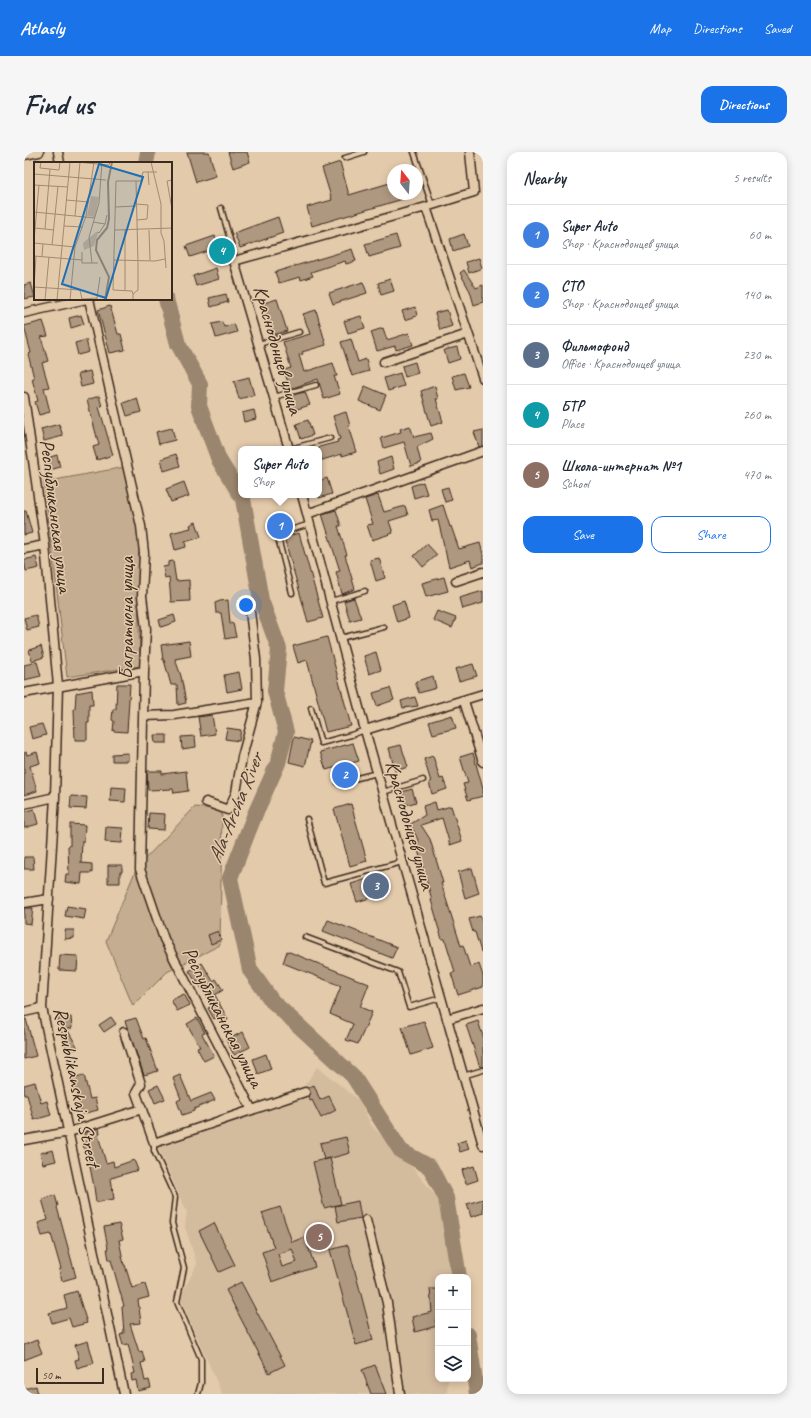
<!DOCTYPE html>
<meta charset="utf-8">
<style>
body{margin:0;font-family:Caveat,sans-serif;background:#f6f6f7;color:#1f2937}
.controls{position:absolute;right:12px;bottom:12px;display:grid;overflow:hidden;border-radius:8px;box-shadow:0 2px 10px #0003}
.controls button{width:36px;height:36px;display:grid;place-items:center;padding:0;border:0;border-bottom:1px solid #e0e1e3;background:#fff;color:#1f2937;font:20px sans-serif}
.compass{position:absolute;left:363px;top:12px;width:36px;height:36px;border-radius:50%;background:#fff;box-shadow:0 2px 10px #0003;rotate:343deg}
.scale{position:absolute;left:12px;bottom:10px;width:68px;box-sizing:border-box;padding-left:4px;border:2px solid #3b2a1e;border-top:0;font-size:11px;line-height:14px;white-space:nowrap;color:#3b2a1e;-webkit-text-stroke:3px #e3caab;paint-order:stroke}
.you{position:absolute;left:222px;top:453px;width:14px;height:14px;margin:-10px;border:3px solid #fff;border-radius:50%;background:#1a73e8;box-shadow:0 0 0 6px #1a73e833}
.badge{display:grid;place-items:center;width:26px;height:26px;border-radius:50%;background:#1a73e8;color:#fff;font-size:13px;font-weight:700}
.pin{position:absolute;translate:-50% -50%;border:2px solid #fff;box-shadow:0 1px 4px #0006}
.popup{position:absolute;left:214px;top:294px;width:84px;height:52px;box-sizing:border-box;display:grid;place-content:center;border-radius:8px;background:#fff;filter:drop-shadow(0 1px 3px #0005);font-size:13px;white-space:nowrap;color:#747a83}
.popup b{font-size:15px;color:#1f2937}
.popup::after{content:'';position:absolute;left:50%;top:100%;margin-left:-8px;border:8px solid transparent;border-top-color:#fff}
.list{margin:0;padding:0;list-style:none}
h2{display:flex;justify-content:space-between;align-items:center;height:52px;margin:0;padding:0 16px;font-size:17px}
h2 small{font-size:13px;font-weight:400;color:#747a83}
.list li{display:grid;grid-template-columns:26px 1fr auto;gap:12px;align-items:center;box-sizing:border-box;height:60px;padding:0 16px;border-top:1px solid #e0e1e3}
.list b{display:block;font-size:15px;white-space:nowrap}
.list p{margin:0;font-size:13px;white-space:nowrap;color:#747a83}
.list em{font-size:13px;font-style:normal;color:#747a83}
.actions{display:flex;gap:8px;padding:12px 16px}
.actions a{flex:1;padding:9px 0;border:1px solid #1a73e8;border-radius:12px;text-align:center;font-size:14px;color:#1a73e8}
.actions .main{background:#1a73e8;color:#fff}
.icon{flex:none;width:22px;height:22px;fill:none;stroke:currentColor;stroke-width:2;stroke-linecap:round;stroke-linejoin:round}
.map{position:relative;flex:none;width:459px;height:1242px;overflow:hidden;border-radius:12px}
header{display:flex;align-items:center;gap:24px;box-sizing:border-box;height:56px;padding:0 20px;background:#1a73e8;color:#fff}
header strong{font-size:19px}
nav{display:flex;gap:22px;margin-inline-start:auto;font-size:14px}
.intro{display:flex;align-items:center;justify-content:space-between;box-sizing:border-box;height:96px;padding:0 24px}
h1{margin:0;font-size:28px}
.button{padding:10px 18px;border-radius:12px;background:#1a73e8;color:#fff;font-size:14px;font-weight:700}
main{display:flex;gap:24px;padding:0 24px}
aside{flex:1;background:#fff;border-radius:12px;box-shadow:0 2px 10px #0003}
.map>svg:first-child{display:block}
.built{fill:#d3bb9e}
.green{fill:#c5ad91;stroke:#806c58}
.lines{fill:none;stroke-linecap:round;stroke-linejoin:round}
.river{stroke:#9a856e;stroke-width:16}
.building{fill:#af9880;stroke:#3b2a1e;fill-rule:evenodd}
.service-casing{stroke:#3b2a1e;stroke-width:7}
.minor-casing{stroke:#3b2a1e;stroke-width:11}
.service{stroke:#e3caab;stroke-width:4}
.minor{stroke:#e3caab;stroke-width:8}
.labels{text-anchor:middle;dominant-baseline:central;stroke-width:3;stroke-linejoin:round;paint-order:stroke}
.street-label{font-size:20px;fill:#3b2a1e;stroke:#e3caab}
.water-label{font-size:21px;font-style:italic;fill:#4e3c2e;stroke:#e3caab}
.inset-river{fill:none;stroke:#9a856e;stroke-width:2}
.inset-road{fill:none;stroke:#a08a73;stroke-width:1}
.view{fill:#1f6fb2;fill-opacity:0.15;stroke:#1f6fb2;stroke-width:2}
.inset-edge{fill:none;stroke:#3b2a1e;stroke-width:2}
</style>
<header>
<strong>Atlasly</strong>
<nav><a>Map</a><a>Directions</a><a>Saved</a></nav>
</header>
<div class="intro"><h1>Find us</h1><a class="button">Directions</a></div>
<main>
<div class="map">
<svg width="459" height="1242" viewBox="0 0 459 1242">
<rect width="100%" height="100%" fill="#e3caab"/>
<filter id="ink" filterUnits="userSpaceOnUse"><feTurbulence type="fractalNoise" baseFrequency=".025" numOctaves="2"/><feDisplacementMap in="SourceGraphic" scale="8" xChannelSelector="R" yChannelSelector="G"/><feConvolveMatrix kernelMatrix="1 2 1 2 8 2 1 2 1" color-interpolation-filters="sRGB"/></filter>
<g filter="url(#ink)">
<!-- built -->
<path class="built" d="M293,915L336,949L347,973L387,1014L414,1047L428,1094V1125H414V1227H424L423,1242H198L156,1146L173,1112L161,1075L163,1060L134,996L272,947Z"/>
<!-- green -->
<path class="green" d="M101,315L115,383L114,436L116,514L43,525L20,330Z
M171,655L198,658L196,793L143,820L109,854L82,789L113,715Z"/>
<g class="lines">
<!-- river -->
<path class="river" d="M122,11L124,0
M142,147L154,192L176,232L175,254L195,308L219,347L237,448L255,497L251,539L262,580L254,611L231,662L206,726L226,818L248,849L329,924L377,999L406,1015L422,1046L435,1125
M444,1183L453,1242"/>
</g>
<!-- building -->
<path class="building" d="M163,0H185L192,24L172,30Z
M204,0H223L226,10L209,16Z
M316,10L325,43L369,30V42H388L389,44L288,74L283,55L308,48L298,16Z
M254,65L259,81L216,96L210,81Z
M440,82L444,94L429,99L426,87Z
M372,83L376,96L345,105L341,92Z
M191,84L194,96L166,105L162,94Z
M328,97L332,109L322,112L321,109L287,120L289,124L277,128L276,125L255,131L251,120Z
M455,106L458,116L445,121L442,110Z
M192,116L195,127L172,134L169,124Z
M440,118L452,136L459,133V150L450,153L446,139L436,121Z
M366,127L370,139L357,143L354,131Z
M339,130L343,141L309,152L305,141Z
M7,131L11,145L0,147V133Z
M202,142L204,150L187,155L185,146Z
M253,147L263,179L249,183L240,151Z
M86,154L94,182H97L101,198L86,201L74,158Z
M391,155L393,164L381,168L378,159Z
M292,158L302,193L278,200L279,202L275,203L280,220L309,211L313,224H310L316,242L300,247L294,227L266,237L260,218L267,216L259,190L286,182L279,162Z
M423,158L428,174L416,178L411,161Z
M57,163L60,172L47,176L45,166Z
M337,164L341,176L324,181L320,169Z
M19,169L24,184L17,185L24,209L18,211L25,235L20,236L26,260L15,263L11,250L14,249L8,227L10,226L4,202L7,201L0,174Z
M198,170L200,175L210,172L213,180L192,186L188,172Z
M359,176L363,188L385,181L389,193L372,198L371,194L353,199L347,180Z
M327,187L334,210L342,207L345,219L328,224L317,190Z
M62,188L65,200L54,203L51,191Z
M433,195L436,207L424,211L420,198Z
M391,210L394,221L381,225L378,214Z
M66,219L69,232L57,235L54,222Z
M376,221L380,234L364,239L360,226Z
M440,221L445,235L432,238L428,224Z
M225,225L230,243L215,247L210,229Z
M341,234L362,243L356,258L335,249Z
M411,234L414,247H412L419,270L407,274L397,239Z
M281,240L286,253L270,258L266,246H269L268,243Z
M75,244L78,254L75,255L89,303L73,308L69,295L75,293L63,248Z
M113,246L117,260L103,264L99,251Z
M230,258L232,267L220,270L218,261Z
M322,260L326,274H324L332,300L318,304V302L295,309V295L314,290L313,288L316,287L309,264Z
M284,268L289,283L277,287L272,272Z
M35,272L39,284L20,289L17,277Z
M386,274L390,285L407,281L409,287L393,295L397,311L387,314L380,290L360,296L357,286L377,280L376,277Z
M148,276L151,288L135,292L132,280Z
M459,278V294L455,295L450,280Z
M152,302L156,314L140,319L137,307Z
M33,303L36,315L23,319L20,307Z
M367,305L370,317L356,322L353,310Z
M303,326L308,342L295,346V329Z
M160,330L165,344L147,350L142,337Z
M399,330L403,342L390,346L387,334Z
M424,335L428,348L421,350L417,337Z
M354,343L360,360L381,354L384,363L365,369L369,381L348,388L343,373L349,372L341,347Z
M419,353L426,375L427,374L435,397L456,391L459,402V411L448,415L446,408L425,415L414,368L408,369L405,358Z
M312,358L317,374H314L323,403H321L331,437L318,442L312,420L316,419L298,362Z
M0,359H2L8,381L0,383Z
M172,370L177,385L161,390L162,395L151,398L147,381L167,376L166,373Z
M275,381L299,466L284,470L260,385Z
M403,392L413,403L399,415L390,404Z
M12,405L15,416L2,419L0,408Z
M355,406L361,426L352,429L346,408Z
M149,409L152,429L165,428L166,449L147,450L145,425L141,426L139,415L144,414V410Z
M420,425L424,439L402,445L398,431Z
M459,439V451L438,457L435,446Z
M330,446L337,466L326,469L320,449Z
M204,448L206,472L209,471L212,485L201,487L197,461H192L191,451L196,449Z
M380,449L385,466L373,470L368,453Z
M413,459L432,466L428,476L409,468Z
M12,463L15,475L3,478L0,466Z
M150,463L152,470L137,475L135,468Z
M303,485L327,574L302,580L283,508L274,511L269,494Z
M165,489L167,504L151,507L157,524L162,551L154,553L153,533H147L140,508H139L137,493Z
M17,494L20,505L8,509L5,498Z
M352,500L357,518L345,522L340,504Z
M13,510L17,524L0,528V513Z
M449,512L453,524L435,529L431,517Z
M215,520L218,537L203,540L200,523Z
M409,524L412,536L395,541L391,530Z
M93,532H106L103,580L89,579L90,569L88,568L89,557H92Z
M366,536L370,548L353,554L349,541Z
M68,538L69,553H65V571H63V588H51L50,557H51L52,541Z
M391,545L394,554L379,556L377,549Z
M188,563L191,582L177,584L174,565Z
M428,563L432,576L409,582L405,570Z
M18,572L22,583L8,587L5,575Z
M203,576L217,578L215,589L201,587Z
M130,583H143V591H131Z
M171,584L172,595L158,597L157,585Z
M270,585L287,589L281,614L265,610Z
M329,591L335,609L302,618L296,600Z
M377,593L384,615L371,619L365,596Z
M2,600L3,603L13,600L16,611L6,614L13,639L0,643V601Z
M104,601V609H88V602Z
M449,601L459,637V644L444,648L439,632L444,631L436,605Z
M409,604L416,627L419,626L423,637L408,642L405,630H407L400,607Z
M123,619H138V622L162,619L164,639L150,641L149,637L124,638Z
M87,635L102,636L101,650L86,649Z
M388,637L392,650L382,653L378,640Z
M47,644L63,645L62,657L46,656Z
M411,650L413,658L427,654L438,689L426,693L418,666L397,673L406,687L419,731H417L437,794L439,793L446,815L455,812L459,824V835L434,843L427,821L431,820L421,787H418L412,768H413L407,748H408L392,691L395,690L388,675L383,677L382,675L401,663L399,654Z
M327,652L343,709L326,714L310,657Z
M10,657L14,672L0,676V660Z
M125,661L141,662L140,678L124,677Z
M46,672L61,673L60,689H58L57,711L68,712V721H58L57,732L41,730L42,722H45L44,694H46Z
M82,675L99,676L98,691L81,690Z
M0,705H9L10,717H0Z
M84,713H98V720H96V731H84Z
M448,716L455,741L441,746L434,720Z
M356,723L362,741L333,750L327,732Z
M43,754L62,757L60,767L41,764Z
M0,756H9L7,772L0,771Z
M456,764L459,772V800H457L451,780H449L445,767Z
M304,768L373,795L368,806L299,779Z
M41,778H50V786L41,787Z
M194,779L197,788L187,792L184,783Z
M263,799L345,832L336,855L348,860L334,892L322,888L329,872L306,862L317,834L259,811Z
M36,803L54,804L53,819L35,818Z
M178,811L189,829L192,827L199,838L191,843L204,868L200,870L196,864L190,867L184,856L189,854L173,829L172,830L165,819Z
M160,842L166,853L153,859L147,848Z
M36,864L37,867L47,865L48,876L43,877L54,896L43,900L37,877L35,878L34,865Z
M87,865L92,872L80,880L75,873Z
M112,866L120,887L122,886L134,919L120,923L101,869Z
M173,866L181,881L178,882L190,904L180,909L173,896L176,895L163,872Z
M0,867H2L12,904L0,907Z
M400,869L409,896L387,903L378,875Z
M454,869L459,884V915H456L442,873Z
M219,880L226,895L210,903L202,888Z
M242,902L247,917L234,922L229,907Z
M60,923L66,947L71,946L74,958L58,962L48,926Z
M156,923L167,949L187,941L191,948L170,957V959L158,963L153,949L157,947L149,926Z
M11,930L17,951L23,949L27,963L10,968L3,943H0V933Z
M134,933L141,947L131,951L125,937Z
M290,933L296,948L305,944L312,958L297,966L288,948L286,949L284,944L286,941L284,936Z
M75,976L76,982L74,983L82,1011L89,1009L90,1015L110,1008L114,1018L87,1026L90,1047L72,1050L70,1035L64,1005H63L59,993L62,992L60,981Z
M322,985L326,1001L300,1008L296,991Z
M442,988L445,997L436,1000L433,991Z
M29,998L32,1009L19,1012L16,1001Z
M306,1006L317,1052L300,1056L289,1010Z
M450,1014L454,1028L442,1032L438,1018Z
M31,1043L34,1054L33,1055L52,1125L38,1129L35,1118L37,1117L27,1082L18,1084L14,1071L24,1068L18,1047Z
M459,1047V1061L447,1065L443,1052Z
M334,1049L337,1066L314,1070L311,1054Z
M256,1055L268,1090L281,1085L291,1115L248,1130L238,1100L250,1096L238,1061ZM268,1097L273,1110L258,1115L254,1102Z
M190,1071L211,1113L195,1120L175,1079Z
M95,1072L99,1087L95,1088L100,1113H101L108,1136L121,1132L125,1145L114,1148L117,1171L106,1172L115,1200L118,1199L121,1210L117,1211L121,1229L125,1228L127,1236L114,1239L112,1228L108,1229L107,1222L111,1221L104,1192L99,1193L96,1183L100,1181L98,1155L100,1154L87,1108H85L83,1096H84L80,1075Z
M324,1093L349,1188L332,1193L306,1098Z
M217,1130L261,1213L245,1221L202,1138Z
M406,1137H414V1168H411L413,1174L391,1180L388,1165L408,1160Z
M53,1139L63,1171L48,1175L45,1166L28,1171L25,1161L43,1156L40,1143Z
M13,1188L18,1201L0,1208V1193Z
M64,1189L70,1211L53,1216L51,1208L55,1207L51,1193Z
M351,1213L362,1242H347L338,1218Z
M12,1234L14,1242H0V1237Z"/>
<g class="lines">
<!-- service casing -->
<g class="service-casing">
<path id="service" d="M390,0L408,53
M321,6L340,0
M197,56L207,91L210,109
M235,192L275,180
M250,245L292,233
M266,297L306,286
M268,441L253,382L286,372
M307,449L341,439
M317,486L360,475
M287,556L297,591L327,583L341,578
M314,631L353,621
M359,640L399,628
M283,667L300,731L378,710
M281,785L374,820L385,855L417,846
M439,924L459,918
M130,991V999L151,1045L148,1071L160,1116L153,1150L177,1207V1231L174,1242"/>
</g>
<!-- minor casing -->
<g class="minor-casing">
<path id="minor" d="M34,0L36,11
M0,3L15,0
M402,55L459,226
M65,147L117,374L120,401L118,444L122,477L120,519L116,717L140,787L228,958
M0,161L63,147
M360,210L444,182
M0,245L21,393L34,534L31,645L18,856L100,1242
M265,297L210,109L402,55L450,40L446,0
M278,343L341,578L459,993
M283,362L459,299
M0,397L21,393
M432,429L459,420
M0,541L120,519
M440,549L459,610
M119,564L150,563L233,550
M341,578L459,542
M182,650L204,658L212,641L218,605L233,550L232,507L226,460
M0,652L31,645
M0,751L25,747
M0,860L18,856
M423,867L459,856
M100,880L117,932L112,941L130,991L281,940
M0,988L45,980L118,957
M342,1068L363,1151L376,1242"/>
</g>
<!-- service -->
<use href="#service" class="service"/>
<!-- minor -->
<use href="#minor" class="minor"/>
</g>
</g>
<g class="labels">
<!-- street labels -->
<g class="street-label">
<text transform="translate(254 198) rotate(74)">Краснодонцев улица</text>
<text transform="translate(32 364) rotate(83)">Республиканская улица</text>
<text transform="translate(102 466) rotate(-90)">Багратиона улица</text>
<text transform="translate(386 673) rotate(74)">Краснодонцев улица</text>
<text transform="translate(199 865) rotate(63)">Республиканская улица</text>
<text transform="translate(53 935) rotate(78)">Respublikanskaja Street</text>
</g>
<!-- water labels -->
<g class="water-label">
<text transform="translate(211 656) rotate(-68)">Ala-Archa River</text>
</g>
</g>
<!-- overview -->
<g transform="translate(10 10)">
<rect width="138" height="138" fill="#e3caab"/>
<path d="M57,34L65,35L61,55L53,54ZM62,70L64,71L60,84L50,88L49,81Z" fill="#c5ad91"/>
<path class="inset-river" d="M71,138L75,115L62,88L63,78L73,66L75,57L74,20L78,0"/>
<path class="inset-road" d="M7,0L6,6L25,8L26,0M42,0L75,3L76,0M117,0L127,42V71L130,79L132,106M114,10L115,23M0,12L72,18M138,18L133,19L138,47M0,23L34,25M32,38L55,40M102,42L114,43L113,57L103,58M81,45L102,44M0,50L61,56M41,54L46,0M59,60L71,62M30,64L49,65M1,66L20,68M11,67L16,7M81,68L138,66M91,68V128M115,68L116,98M63,70L65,71L71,62L73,53M0,78L5,23M0,81L41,85M18,83L24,24M48,90V101H64M0,94L48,98M8,94L9,82M80,98L121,99L131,97M58,101L55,75L65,41L68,0M0,125L46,128L48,137L63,136V138M0,126L2,94M99,132L98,129L79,128L82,19H107L109,10H123M63,136L66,115M11,138L15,95M23,138L36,0M36,138L41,85L52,54L60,0M99,138V132L104,128V101L102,19"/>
<path class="view" d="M65,2L109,15L72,136L28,122Z"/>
<rect width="138" height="138" class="inset-edge"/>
</g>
</svg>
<div class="controls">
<button>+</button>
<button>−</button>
<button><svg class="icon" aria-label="layers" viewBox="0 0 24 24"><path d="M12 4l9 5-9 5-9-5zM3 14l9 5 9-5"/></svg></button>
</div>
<svg class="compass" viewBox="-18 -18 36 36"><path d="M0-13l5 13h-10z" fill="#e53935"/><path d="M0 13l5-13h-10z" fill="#747a83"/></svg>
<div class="scale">50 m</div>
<div class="you"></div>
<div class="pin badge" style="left:256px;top:374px;background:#3f7fe0">1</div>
<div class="popup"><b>Super Auto</b>Shop</div>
<div class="pin badge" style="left:321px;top:623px;background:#3f7fe0">2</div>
<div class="pin badge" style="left:352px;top:734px;background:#5c6f8a">3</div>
<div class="pin badge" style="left:198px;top:99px;background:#0f9aa8">4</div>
<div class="pin badge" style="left:295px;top:1085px;background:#8d6e63">5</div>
</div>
<aside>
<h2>Nearby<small>5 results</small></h2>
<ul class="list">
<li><span class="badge" style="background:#3f7fe0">1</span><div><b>Super Auto</b><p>Shop · Краснодонцев улица</p></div><em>60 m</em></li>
<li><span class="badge" style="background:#3f7fe0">2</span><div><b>СТО</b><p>Shop · Краснодонцев улица</p></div><em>140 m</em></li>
<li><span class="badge" style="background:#5c6f8a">3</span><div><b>Фильмофонд</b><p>Office · Краснодонцев улица</p></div><em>230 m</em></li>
<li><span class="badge" style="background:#0f9aa8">4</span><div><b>БТР</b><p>Place</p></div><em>260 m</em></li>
<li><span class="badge" style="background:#8d6e63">5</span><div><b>Школа-интернат №1</b><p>School</p></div><em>470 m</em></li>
</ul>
<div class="actions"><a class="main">Save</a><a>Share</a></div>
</aside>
</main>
